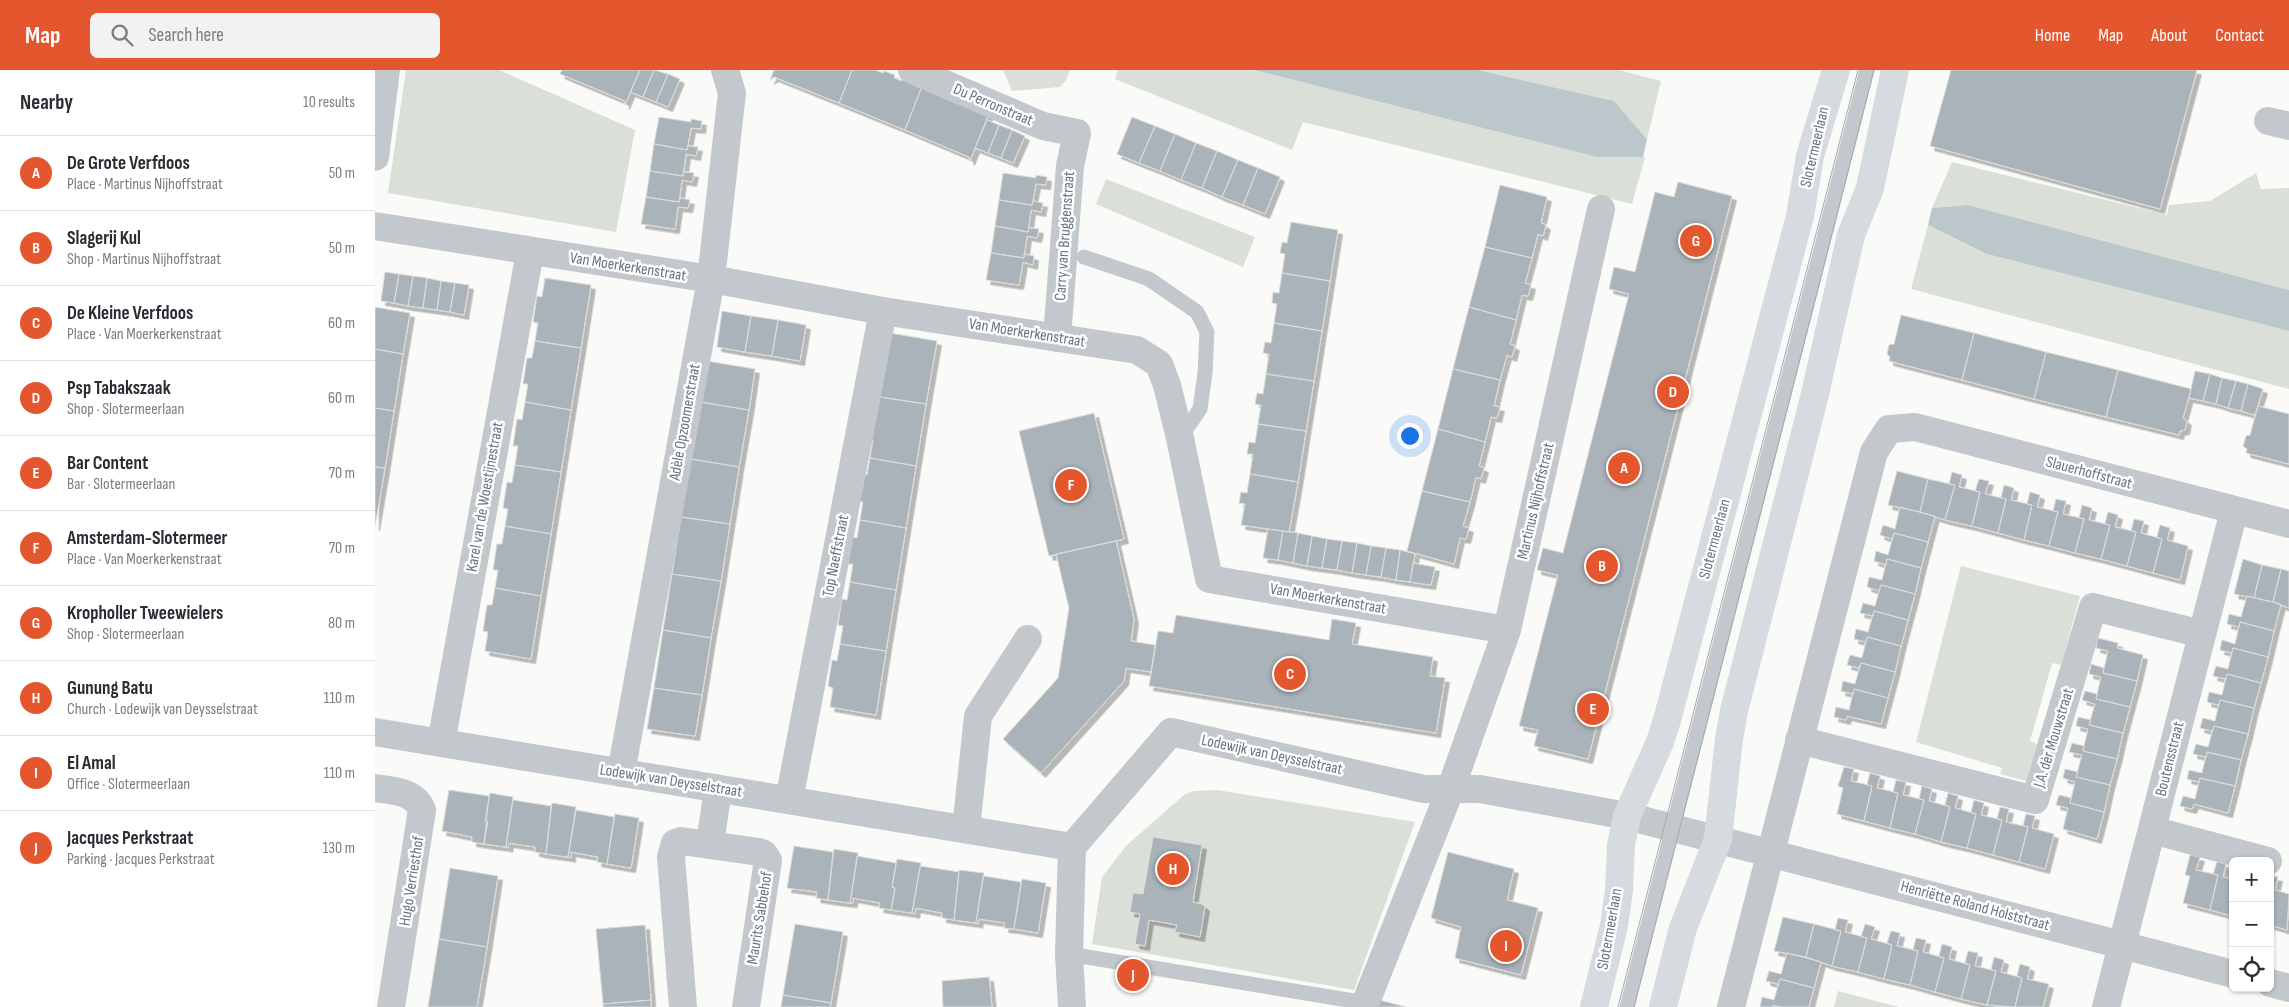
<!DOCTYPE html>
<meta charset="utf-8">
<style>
body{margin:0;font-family:"Sofia Sans Condensed",sans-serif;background:#f2f2f3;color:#2b2b33}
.controls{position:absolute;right:15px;bottom:15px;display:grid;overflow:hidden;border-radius:8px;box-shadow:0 1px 4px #0004}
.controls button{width:45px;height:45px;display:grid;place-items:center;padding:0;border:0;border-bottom:1px solid #e1e1e2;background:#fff;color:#2b2b33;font:25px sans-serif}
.you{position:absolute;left:1034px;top:365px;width:18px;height:18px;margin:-12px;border:4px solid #fff;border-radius:50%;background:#1a73e8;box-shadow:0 0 0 8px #1a73e833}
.badge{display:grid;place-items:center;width:32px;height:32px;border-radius:50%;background:#e4572e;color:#fff;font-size:16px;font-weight:700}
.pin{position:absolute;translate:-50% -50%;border:2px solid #fff;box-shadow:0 1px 5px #0006}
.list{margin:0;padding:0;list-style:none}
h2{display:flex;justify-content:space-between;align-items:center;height:65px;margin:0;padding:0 20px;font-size:21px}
h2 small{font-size:16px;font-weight:400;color:#7c7c81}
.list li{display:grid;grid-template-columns:32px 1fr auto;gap:15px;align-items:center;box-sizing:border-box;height:75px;padding:0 20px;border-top:1px solid #e1e1e2}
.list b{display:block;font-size:19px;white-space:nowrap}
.list p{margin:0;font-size:16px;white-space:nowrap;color:#7c7c81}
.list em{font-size:16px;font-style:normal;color:#7c7c81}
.icon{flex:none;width:28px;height:28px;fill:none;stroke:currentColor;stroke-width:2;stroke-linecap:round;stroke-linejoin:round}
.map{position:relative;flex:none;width:1914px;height:937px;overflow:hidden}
header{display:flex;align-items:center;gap:30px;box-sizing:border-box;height:70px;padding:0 25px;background:#e4572e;color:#fff}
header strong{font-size:24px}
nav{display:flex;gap:28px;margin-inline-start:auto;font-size:18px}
.search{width:350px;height:45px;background:#f2f2f3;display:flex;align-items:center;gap:12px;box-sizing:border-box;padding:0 18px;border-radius:8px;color:#7c7c81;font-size:19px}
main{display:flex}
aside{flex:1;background:#fff}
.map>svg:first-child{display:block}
.green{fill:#dadfd7}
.water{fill:#bbc7cb}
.building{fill:#aab3b9;stroke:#dcdcda;filter:url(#shadow)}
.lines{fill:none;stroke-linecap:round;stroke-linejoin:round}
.service{stroke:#c3c8cc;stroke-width:15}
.minor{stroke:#c3c8cc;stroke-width:28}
.secondary{stroke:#d6dbdf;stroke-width:28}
.tram{stroke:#a2aab0;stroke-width:1}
.labels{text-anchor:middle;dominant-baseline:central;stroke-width:5;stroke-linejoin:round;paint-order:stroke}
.street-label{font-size:16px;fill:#657683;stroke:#fff}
</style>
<header>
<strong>Map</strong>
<div class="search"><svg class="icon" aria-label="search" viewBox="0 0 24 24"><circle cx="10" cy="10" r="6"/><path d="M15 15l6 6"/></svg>Search here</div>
<nav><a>Home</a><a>Map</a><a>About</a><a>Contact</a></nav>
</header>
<main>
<aside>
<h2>Nearby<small>10 results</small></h2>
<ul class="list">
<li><span class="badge">A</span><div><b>De Grote Verfdoos</b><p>Place · Martinus Nijhoffstraat</p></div><em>50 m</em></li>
<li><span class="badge">B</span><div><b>Slagerij Kul</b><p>Shop · Martinus Nijhoffstraat</p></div><em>50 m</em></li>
<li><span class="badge">C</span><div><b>De Kleine Verfdoos</b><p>Place · Van Moerkerkenstraat</p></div><em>60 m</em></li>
<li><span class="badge">D</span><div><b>Psp Tabakszaak</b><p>Shop · Slotermeerlaan</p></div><em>60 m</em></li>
<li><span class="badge">E</span><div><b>Bar Content</b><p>Bar · Slotermeerlaan</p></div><em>70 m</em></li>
<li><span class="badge">F</span><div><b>Amsterdam-Slotermeer</b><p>Place · Van Moerkerkenstraat</p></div><em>70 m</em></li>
<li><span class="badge">G</span><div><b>Kropholler Tweewielers</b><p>Shop · Slotermeerlaan</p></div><em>80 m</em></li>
<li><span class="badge">H</span><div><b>Gunung Batu</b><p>Church · Lodewijk van Deysselstraat</p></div><em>110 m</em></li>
<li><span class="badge">I</span><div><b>El Amal</b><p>Office · Slotermeerlaan</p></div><em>110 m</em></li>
<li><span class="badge">J</span><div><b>Jacques Perkstraat</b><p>Parking · Jacques Perkstraat</p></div><em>130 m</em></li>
</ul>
</aside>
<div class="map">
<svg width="1914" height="937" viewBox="0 0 1914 937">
<defs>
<filter id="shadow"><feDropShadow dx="4.5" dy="4.5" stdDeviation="0" flood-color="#0004"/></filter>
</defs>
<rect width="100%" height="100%" fill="#fafaf8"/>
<!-- green -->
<path class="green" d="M31,0H124L260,60L241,162L13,123Z
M628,0H695L691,10L685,17L637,21Z
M743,0H879L1222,87H1270L1257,134L928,52L917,80L740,9Z
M1103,0H1244L1286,11L1272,69L1239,31Z
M1577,92L1792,145L1794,135L1835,131L1881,103L1886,119L1914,118V220L1593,135L1557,138Z
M731,109L880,167L868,197L721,134Z
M1553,155L1612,184L1914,261V319L1536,219Z
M1586,496L1705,526L1686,595L1677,593L1655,671L1662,674L1651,711L1625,704L1627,698L1541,672Z
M842,720L1040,752L979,920L717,874L727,807L751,776L810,724L819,721Z
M1463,921L1524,937H1459Z"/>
<!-- water -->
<path class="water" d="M879,0H1103L1239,31L1272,69L1268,87H1222Z
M1593,135L1914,220V261L1612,184L1553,155L1557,138Z"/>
<!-- building -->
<path class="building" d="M187,0H265L250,35V31L185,4Z
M265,0H279L268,27L255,22Z
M279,0L293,4L281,32L268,27Z
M399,0H477L464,33L399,7L395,10Z
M477,0H500L508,3L509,1L520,5L519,8L527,11L528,8L547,16L530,60L464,33Z
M1576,0H1822L1785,139L1555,76Z
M293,4L305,9L293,37L281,32Z
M547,16L614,43L595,91L594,87L530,60Z
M284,47L316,52V49L327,51L326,59L316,58L312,80L279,74Z
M757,47L780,56L764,93L742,84Z
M612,50L624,55L613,83L600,78Z
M624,55L637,60L626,88L613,83Z
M780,56L800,64L785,101L764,93Z
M637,60L650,66L638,93L626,88Z
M800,64L821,73L806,110L785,101Z
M821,73L842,81L827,118L806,110Z
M279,74L312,80L313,76L323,77L321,86L311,84L308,106L275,101Z
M842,81L863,90L847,127L827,118Z
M863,90L883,98L868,135L847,127Z
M883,98L905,107L890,144L868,135Z
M275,101L308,106L309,102L319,103L317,112L307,110L304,132L271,127Z
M628,103L661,108V105L672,107L671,115L661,114L657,135L624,130Z
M1303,112L1357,126L1213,689L1159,676L1163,660L1144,656L1183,505L1162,500L1168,478L1188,483L1229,322L1254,224L1234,219L1239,197L1260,202L1280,122L1299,127Z
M1125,115L1172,127L1166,153L1171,155L1168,166L1163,164L1157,188L1110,177Z
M271,127L304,132L305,128L315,130L313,138L303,137L300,159L266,154Z
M624,130L657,135L658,131L668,133L666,142L656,140L653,162L620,156Z
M916,152L963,160L955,211L907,203L910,184L905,183L907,172L912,173Z
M620,156L653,162L654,158L664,159L662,168L652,166L649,188L616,183Z
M1110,177L1157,188L1150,213L1156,215L1153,226L1147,225L1141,250L1094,237Z
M616,183L649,188V184L659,186L658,195L648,192L644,215L611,210Z
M10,202L24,204L19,233L6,231Z
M907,203L955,211L947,261L899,253L902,234L897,233L898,222L904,223Z
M24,204L38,206L33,236L19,233Z
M38,206L52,208L48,238L33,236Z
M52,208L66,211L62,240L48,238Z
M170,208L216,215L206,278L160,271L163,253L158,252L162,226L167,227Z
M66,211L80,213L75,242L62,240Z
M80,213L94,215L89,245L75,242Z
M0,237L35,243L28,284L0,279Z
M1094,237L1141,250L1135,274L1140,276L1137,287L1132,285L1125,310L1078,299Z
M347,241L376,246L370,282L342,277Z
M1526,245L1599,263L1587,310L1514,291L1515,287L1512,284L1514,275L1519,274Z
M376,246L403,250L397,286L370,282Z
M403,250L431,255L425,291L397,286Z
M899,253L947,261L939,311L891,304L894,284L888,283L890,272L896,273Z
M515,263L562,271L551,334L505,327Z
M1599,263L1671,282L1659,329L1587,310Z
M160,271L206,278L196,340L150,332L153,314H148L152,288H157Z
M0,279L28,284L19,341L0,338Z
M1671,282L1743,300L1731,347L1659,329Z
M332,291L380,299L374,340L325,332Z
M1078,299L1125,310L1119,336L1125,337L1122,348L1116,347L1110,372L1063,359Z
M1743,300L1816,319L1808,348L1812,351L1810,360L1805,361L1804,365L1731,347Z
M1820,301L1835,304L1828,331L1814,328Z
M891,304L939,311L931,361L883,354L886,335L880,334L882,323L888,324Z
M1835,304L1847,308L1841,334L1828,331Z
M1847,308L1861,311L1853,338L1841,334Z
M1861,311L1873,314L1866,341L1853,338Z
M1873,314L1888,319L1880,345L1866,341Z
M505,327L551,334L541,396L495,388L498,370H493Z
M150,332L196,340L186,402L140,395L143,376H138L142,349L147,350Z
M325,332L374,340L364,397L316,389Z
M1883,336L1914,344V394L1871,383L1872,379L1868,376L1871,366L1875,365Z
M0,338L19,341L10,398L0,397Z
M719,343L749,469L674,486L644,361Z
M883,354L931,361L923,412L875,404L878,384H872L874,372L880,373Z
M1063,359L1110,372L1104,396L1109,398L1106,409L1101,407L1095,432L1047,421Z
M495,388L541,396L531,458L485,450L488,432L483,431L487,405H492Z
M316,389L364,397L355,454L306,447Z
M140,395L186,402L176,464L130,456L133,439L128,438L132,412L137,413Z
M0,397L10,398L0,456Z
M1522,401L1553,409L1545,442L1513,435Z
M1577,402L1587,405L1584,417L1605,422L1597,456L1570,450L1580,415L1574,414Z
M875,404L923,412L914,462L866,455L870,434L864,433L866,422L872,423Z
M1553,409L1580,415L1570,450L1545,442Z
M1604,409L1614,411L1610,424L1631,429L1623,463L1597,456L1605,422L1600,421Z
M1629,415L1639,418L1636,430L1657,435L1649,470L1623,463L1631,429L1626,428Z
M1047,421L1095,432L1088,456L1094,458L1091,469L1085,468L1079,494L1032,481Z
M1655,422L1665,425L1662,437L1683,442L1674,476L1649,470L1657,435L1652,434Z
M1681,429L1691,431L1688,444L1709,449L1700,483L1674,476L1683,442L1678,441Z
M1707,435L1717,438L1714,450L1735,455L1726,489L1700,483L1709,449L1704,448Z
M1525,437L1560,446L1553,472L1519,463L1517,469L1505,465L1508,455L1520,459Z
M1733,442L1743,445L1740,457L1761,462L1752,496L1726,489L1735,455L1730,454Z
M306,447L355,454L346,511L297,504Z
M1759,449L1769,451L1766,463L1787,469L1778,503L1752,496L1761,462L1756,461Z
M485,450L531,458L521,520L475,512L478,494H473L477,467L482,468Z
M1785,455L1795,458L1792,470L1813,476L1805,510L1778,503L1787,469L1782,467Z
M130,456L176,464L166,526L120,518L123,500H118L122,474H127Z
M893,459L908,461L903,490L888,488Z
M908,461L923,463L918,493L903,490Z
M923,463L937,466L932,496L918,493Z
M1519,463L1553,472L1546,498L1512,489L1511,495L1499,491L1501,481L1513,485Z
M937,466L952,469L947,498L932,496Z
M952,469L967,471L962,500L947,498Z
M741,471L759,549L756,571L780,575L776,602L751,598L749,611L666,703L628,669L683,608L694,538L681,484Z
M967,471L982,473L977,503L962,500Z
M982,473L996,476L991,505L977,503Z
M996,476L1011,478L1006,507L991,505Z
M1011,478L1025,480L1021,510L1006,507Z
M1025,480L1040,484L1035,512L1021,510Z
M1512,489L1546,498L1540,524L1506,515L1504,521L1492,517L1494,507L1507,510Z
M1868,489L1887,495L1879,528L1859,524Z
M1038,493L1060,497L1056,515L1035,512Z
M1887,495L1906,499L1898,532L1879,528Z
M1906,499L1914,501V538L1898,532Z
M297,504L346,511L336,568L288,560Z
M475,512L521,520L511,581L465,574L468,556L463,555L467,529L472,530Z
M1506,515L1540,524L1533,550L1499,541L1498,546L1485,543L1488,533L1500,536Z
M120,518L166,526L156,589L110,581L113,562L108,561L112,535H117Z
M1872,526L1906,534L1899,561L1865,552L1864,557L1852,554L1854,544L1866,547Z
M1499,541L1533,550L1526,576L1492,567L1491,572L1479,569L1481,559L1493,562Z
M801,545L954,570L957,549L981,553L977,574L1058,587L1055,606L1070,608L1061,663L774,616L783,561L798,563Z
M1865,552L1899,561L1893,587L1858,578L1857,583L1845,580L1847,570L1860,574Z
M288,560L336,568L327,625L279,618Z
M1492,567L1526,576L1520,602L1486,593L1484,598L1472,595L1475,585L1487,588Z
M1723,568L1743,573L1742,578L1768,585L1762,611L1728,603L1733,581L1721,578Z
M465,574L511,581L501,645L455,637L458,618L453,616L457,590L462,591Z
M1858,578L1893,587L1886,613L1852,604L1851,609L1838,606L1841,596L1853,599Z
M1486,593L1520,602L1513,628L1479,619L1478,624L1466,621L1468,611L1480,614Z
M1716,594L1729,598L1728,603L1762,611L1755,637L1721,629L1726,607L1714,604Z
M1852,604L1886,613L1879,638L1845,630L1844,635L1832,632L1834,622L1847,625Z
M279,618L327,625L320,666L272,659Z
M1479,619L1513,628L1506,654L1472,646L1471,650L1459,647L1461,637L1474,640Z
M1710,621L1722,624L1721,629L1755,637L1748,663L1714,655L1720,634L1707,630Z
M1845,630L1879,638L1873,664L1839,656L1837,661L1825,658L1828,648L1840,651Z
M1703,647L1716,650L1714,655L1748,663L1742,689L1708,681L1713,659L1701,656Z
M1839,656L1873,664L1866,690L1832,682L1831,687L1818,684L1821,674L1833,677Z
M1697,673L1709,676L1708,681L1742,689L1735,715L1701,707L1707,685L1694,682Z
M1832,682L1866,690L1860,716L1825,708L1824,712L1812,709L1814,700L1827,703Z
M1469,697L1479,699L1476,711L1497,716L1489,751L1462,744L1468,718L1463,716Z
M1690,699L1703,702L1701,707L1735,715L1729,742L1695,733L1700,712L1688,708Z
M1495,703L1505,706L1502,718L1523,723L1515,758L1489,751L1497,716L1492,715Z
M1825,708L1860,716L1853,743L1819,734L1817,739L1805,736L1808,726L1820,729Z
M1521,710L1531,712L1528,725L1549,730L1540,764L1515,758L1523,723L1518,722Z
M1547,716L1557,719L1554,731L1575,737L1566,772L1540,764L1549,730L1544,729Z
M74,720L114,726L109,774L97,772V767L67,761Z
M115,723L138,727L131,777L109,774L113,751H110Z
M1573,723L1583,726L1580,738L1601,744L1592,778L1566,772L1575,737L1570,735Z
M1684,725L1696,728L1695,733L1729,742L1722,769L1688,759L1693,738L1681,735Z
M138,730L176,736L171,784L160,782V777L134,773L133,778L131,777Z
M1599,730L1609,733L1606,745L1627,750L1618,785L1592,778L1601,744L1596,742Z
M177,733L201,737L193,787L171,784Z
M1625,737L1634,739L1631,752L1653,757L1644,792L1618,785L1627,750L1622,749Z
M201,740L239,747L232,794L222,792L223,787L196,782V788L193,787Z
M240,744L264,748L256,798L232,794Z
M1651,744L1660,746L1657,758L1679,764L1670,799L1644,792L1653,757L1648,756Z
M778,767L827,775L818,832L827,834L830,837L825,867L800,862L802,855L774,850L770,876L760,874L765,844L755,842L758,823L768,824Z
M419,776L458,782L453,830L441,828L442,822L412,818Z
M459,779L483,783L475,833L453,830Z
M1073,782L1139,799L1132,830L1163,838L1146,905L1080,888L1086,857L1056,848Z
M1815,785L1825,787L1821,800L1843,805L1835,840L1808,833L1815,806L1810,805Z
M482,786L521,793L517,817L520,818L516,840L504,838L505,833L478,828V833H475Z
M522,789L546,793L537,843L516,840L520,818L517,817Z
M1842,792L1851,794L1848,807L1858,809V846L1835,840L1843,805L1838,804Z
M545,796L584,802L579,850L567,848V843L541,838L540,844L537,843Z
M75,798L123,806L112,877L64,869Z
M584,800L609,803L601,853L579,850Z
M608,806L646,812L639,859L629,858L630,853L604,849L603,854L601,853Z
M1895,806L1903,807L1900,820L1914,824L1912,860L1895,855Z
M647,809L671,813L663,863L639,859Z
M1408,847L1439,854L1431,887L1399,881Z
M1463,848L1473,850L1470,862L1492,868L1483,902L1457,896L1466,861L1460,860Z
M420,854L468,862L456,933L408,925Z
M1439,854L1466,861L1457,896L1431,887Z
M1490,854L1500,857L1496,869L1517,875L1509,909L1483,902L1492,868L1486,867Z
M270,855L276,930L228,934L221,859Z
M1516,861L1525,863L1522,876L1543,881L1535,915L1509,909L1517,875L1512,873Z
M1541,868L1551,870L1548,882L1569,888L1560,922L1535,915L1543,881L1538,880Z
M64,869L112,877L102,937H53Z
M1567,874L1577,877L1574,889L1595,895L1586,929L1560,922L1569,888L1564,886Z
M1593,881L1603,883L1600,896L1621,901L1612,935L1586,929L1595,895L1590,893Z
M1412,883L1446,892L1439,918L1405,909L1403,914L1391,911L1394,901L1406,904Z
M1619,887L1629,890L1626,902L1647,908L1640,937L1612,935L1621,901L1616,900Z
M1645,894L1655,897L1652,909L1674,914L1668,937H1640L1647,908L1642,906Z
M614,907L617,937H568L567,911Z
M1405,909L1439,918L1434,937H1406L1398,935V937H1385L1387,927L1399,930Z
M408,925L456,933L455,937H406Z
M276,930V937H228V934Z
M1004,930L1031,937H1003Z"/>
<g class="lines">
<!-- service -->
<path class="service" d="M709,187L774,209L822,242L832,262L830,303L825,339L805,368
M694,884L991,933
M1252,937L1492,0"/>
<!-- minor -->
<path class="minor" d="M537,0L668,56L702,63L695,96L682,268
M1893,51L1914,56
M0,87L11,0
M0,156L336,209L508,241L762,280L784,294L792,315L805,368L834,509L1132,560
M0,662L697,777L796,662L1049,719H1105L1252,746L1858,904
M1424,670L1660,730L1718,537L1827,564
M66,673L155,182
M246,703L336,209L357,23L350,0
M0,718C18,721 40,721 47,740L16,937
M414,730L508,241
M591,759L603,646L653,569
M1777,760L1893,791
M335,774L343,719
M1895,913L1914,918
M308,937L296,787L300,773L306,771L384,782L389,784L393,790L371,937
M697,937L694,884L697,777
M989,937L1076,718L1132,560L1226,139
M1356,937L1499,382L1514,359L1540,357L1914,454
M1731,937L1859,441"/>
<!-- secondary -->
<path class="secondary" d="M1219,937L1239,856L1244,820L1246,775L1252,746L1285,672L1292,650L1425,146L1435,86L1461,0
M1288,937L1308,858L1343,769L1354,669L1359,641L1439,328L1476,165L1495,118L1520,0"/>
<!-- tram -->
<path class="tram" d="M1243,937L1483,0
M1259,937L1499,0"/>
</g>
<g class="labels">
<!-- street labels -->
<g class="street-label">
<text transform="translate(618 35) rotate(23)">Du Perronstraat</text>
<text transform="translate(1440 77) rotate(-77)">Slotermeerlaan</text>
<text transform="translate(690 166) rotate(-86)">Carry van Bruggenstraat</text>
<text transform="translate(253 197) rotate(9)">Van Moerkerkenstraat</text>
<text transform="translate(652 263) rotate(9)">Van Moerkerkenstraat</text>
<text transform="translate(310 352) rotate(-80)">Adèle Opzoomerstraat</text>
<text transform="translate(1714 403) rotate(15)">Slauerhoffstraat</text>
<text transform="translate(110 427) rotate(-80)">Karel van de Woestijnestraat</text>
<text transform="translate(1161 431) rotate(-77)">Martinus Nijhoffstraat</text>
<text transform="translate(1340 469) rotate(-75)">Slotermeerlaan</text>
<text transform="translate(461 486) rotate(-79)">Top Naeffstraat</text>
<text transform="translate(953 529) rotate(10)">Van Moerkerkenstraat</text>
<text transform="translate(1679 668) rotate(-73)">J.A. dèr Mouwstraat</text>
<text transform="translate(897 685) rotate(12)">Lodewijk van Deysselstraat</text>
<text transform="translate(1795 689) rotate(-76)">Boutensstraat</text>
<text transform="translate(296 711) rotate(9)">Lodewijk van Deysselstraat</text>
<text transform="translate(37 811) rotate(-81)">Hugo Verriesthof</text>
<text transform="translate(1600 836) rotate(15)">Henriëtte Roland Holststraat</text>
<text transform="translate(385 848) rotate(-81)">Maurits Sabbehof</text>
<text transform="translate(1235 859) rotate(-80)">Slotermeerlaan</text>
</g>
</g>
</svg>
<div class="controls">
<button>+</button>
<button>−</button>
<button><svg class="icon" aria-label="locate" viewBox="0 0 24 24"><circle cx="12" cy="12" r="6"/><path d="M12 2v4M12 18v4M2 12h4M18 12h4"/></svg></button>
</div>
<div class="you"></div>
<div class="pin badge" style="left:1249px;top:398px">A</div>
<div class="pin badge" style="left:1227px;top:496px">B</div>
<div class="pin badge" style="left:915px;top:604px">C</div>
<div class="pin badge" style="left:1298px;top:322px">D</div>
<div class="pin badge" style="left:1218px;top:639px">E</div>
<div class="pin badge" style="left:696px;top:415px">F</div>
<div class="pin badge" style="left:1321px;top:171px">G</div>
<div class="pin badge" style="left:798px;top:799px">H</div>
<div class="pin badge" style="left:1131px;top:876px">I</div>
<div class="pin badge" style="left:758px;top:905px">J</div>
</div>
</main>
